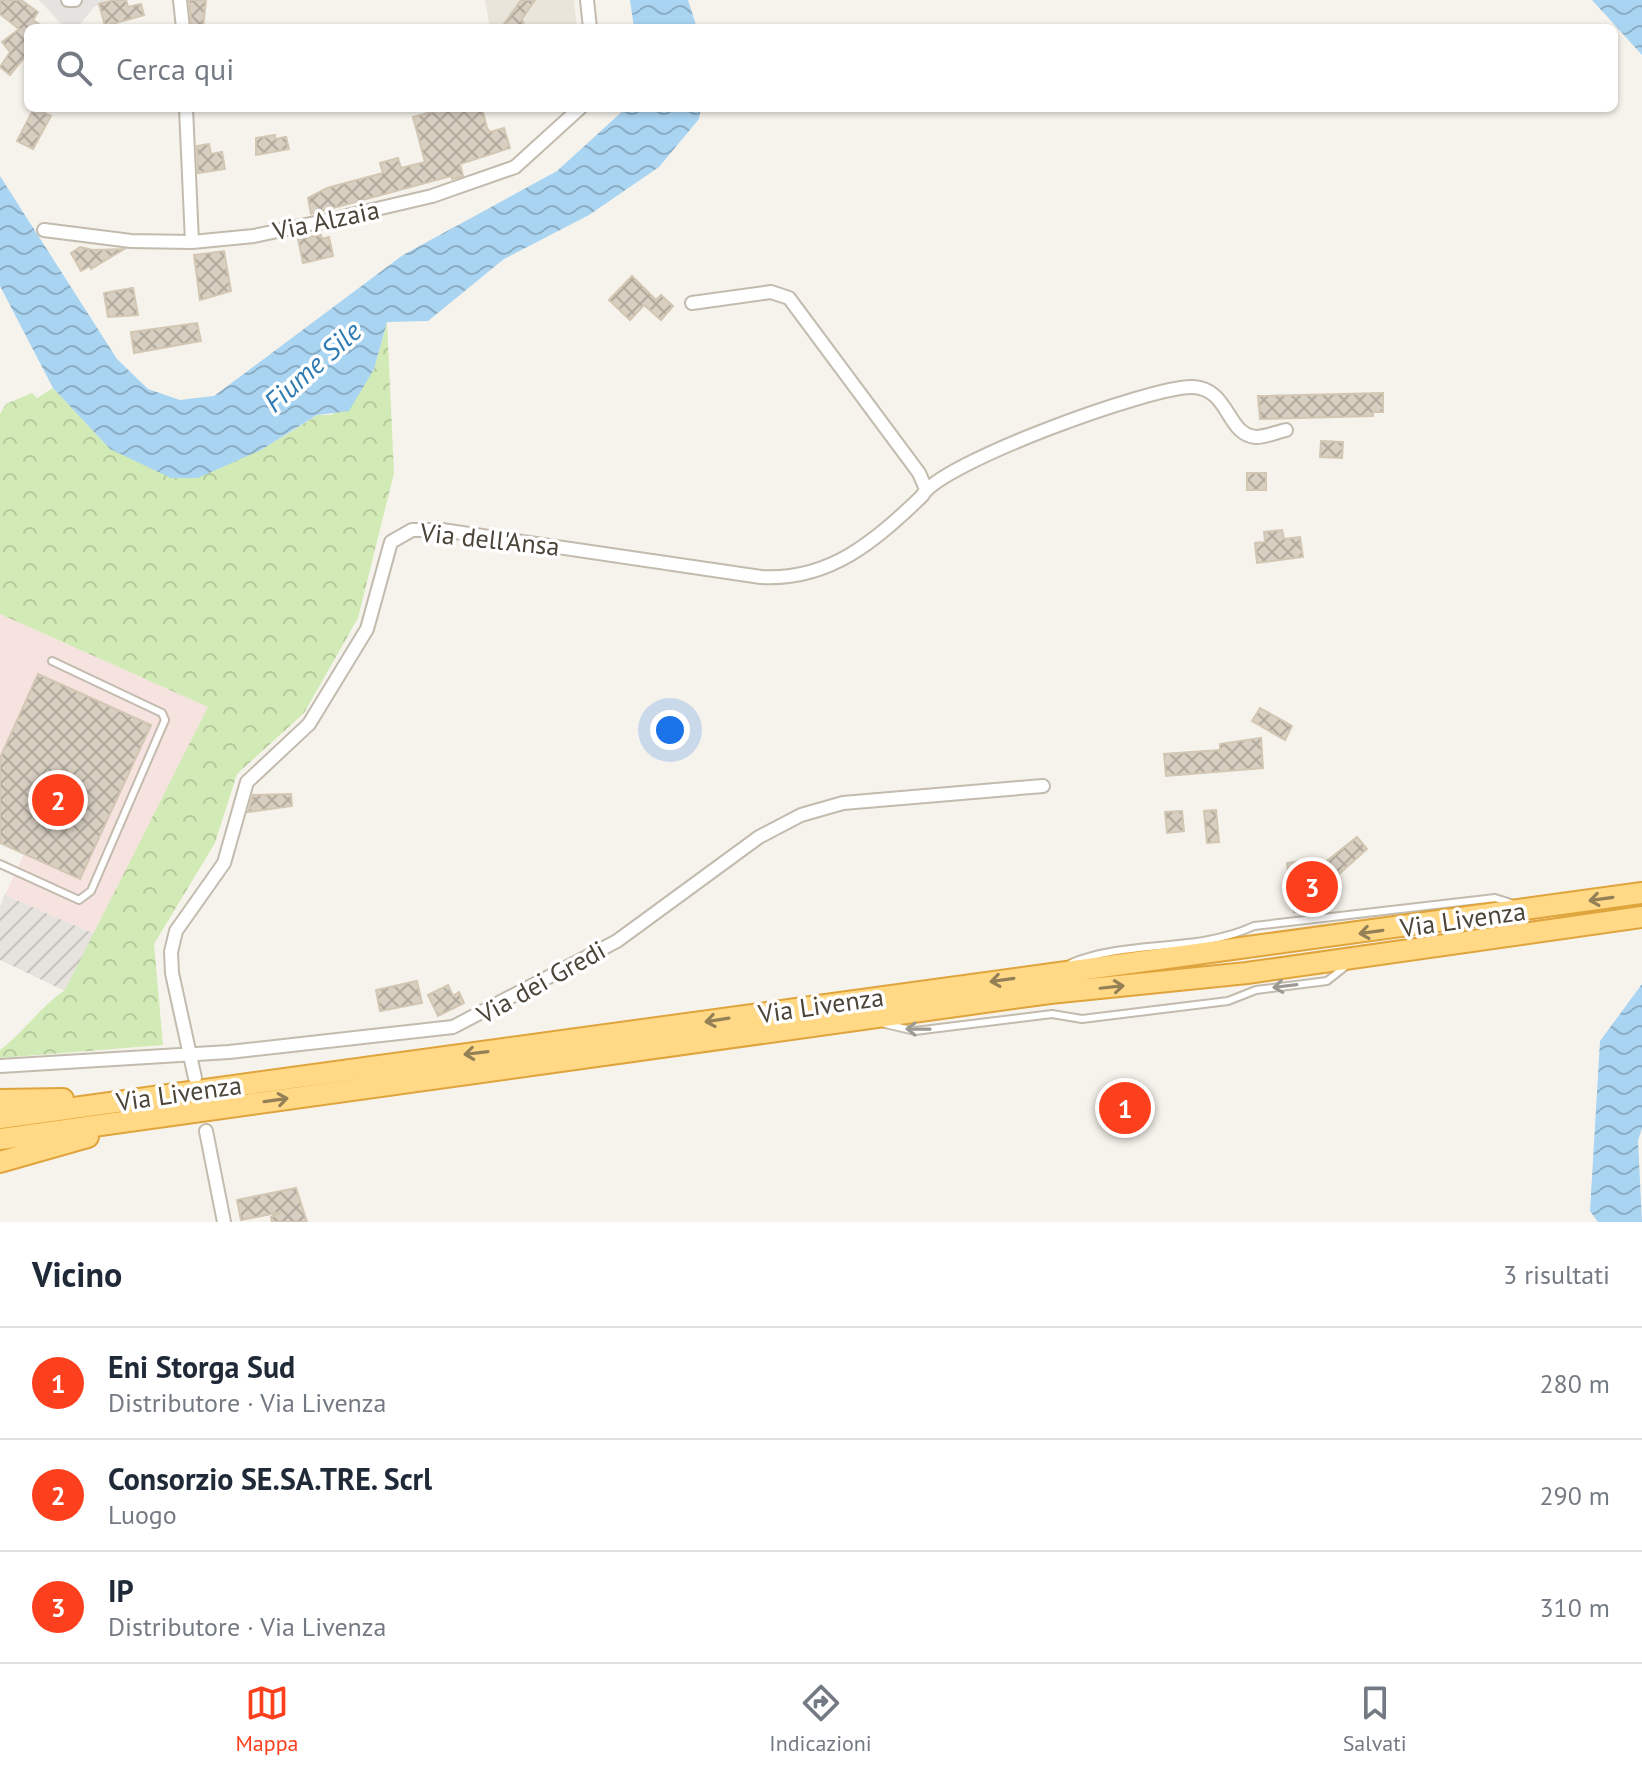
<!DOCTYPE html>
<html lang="it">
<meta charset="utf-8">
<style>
body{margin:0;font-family:"PT Sans",sans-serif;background:#f2f2f3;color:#1f2937}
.you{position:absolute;left:670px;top:730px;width:28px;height:28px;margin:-20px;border:6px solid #fff;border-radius:50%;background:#1a73e8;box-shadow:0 0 0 12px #1a73e833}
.badge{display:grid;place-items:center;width:52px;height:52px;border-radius:50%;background:#fc3f1d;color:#fff;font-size:26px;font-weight:700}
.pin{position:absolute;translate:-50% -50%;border:4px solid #fff;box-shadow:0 2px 8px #0006}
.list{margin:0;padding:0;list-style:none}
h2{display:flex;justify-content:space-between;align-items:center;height:104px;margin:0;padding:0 32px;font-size:34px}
h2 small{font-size:26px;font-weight:400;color:#747a83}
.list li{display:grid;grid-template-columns:52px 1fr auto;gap:24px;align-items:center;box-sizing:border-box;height:112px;padding:0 32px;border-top:2px solid #e0e1e3}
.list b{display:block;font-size:30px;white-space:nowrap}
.list p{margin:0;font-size:26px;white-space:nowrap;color:#747a83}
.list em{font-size:26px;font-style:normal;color:#747a83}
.icon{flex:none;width:44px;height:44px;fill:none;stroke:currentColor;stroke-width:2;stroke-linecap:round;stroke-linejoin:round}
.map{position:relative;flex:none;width:1642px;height:1222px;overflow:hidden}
.search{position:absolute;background:#fff;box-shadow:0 2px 6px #0004;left:24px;right:24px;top:24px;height:88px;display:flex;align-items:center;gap:20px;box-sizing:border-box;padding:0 28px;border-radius:12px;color:#747a83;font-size:30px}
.sheet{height:440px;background:#fff}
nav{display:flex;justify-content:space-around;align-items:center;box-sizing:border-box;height:112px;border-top:2px solid #e0e1e3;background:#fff;font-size:22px;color:#747a83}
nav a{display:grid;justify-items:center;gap:4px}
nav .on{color:#fc3f1d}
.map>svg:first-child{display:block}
.residential{fill:#eae5da}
.industrial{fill:url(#industrial-furrows)}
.medical{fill:#f6e3e0}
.forest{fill:url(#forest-crowns)}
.parking{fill:#e5e3e0}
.water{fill:url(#water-waves)}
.building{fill:url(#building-cross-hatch);stroke:#d3c7b4;stroke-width:2}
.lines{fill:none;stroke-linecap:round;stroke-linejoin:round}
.service-casing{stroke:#c2bbae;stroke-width:10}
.minor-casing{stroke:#c2bbae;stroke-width:16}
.trunk-casing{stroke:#e0a43c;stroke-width:24}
.service{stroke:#fff;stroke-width:6}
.minor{stroke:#fff;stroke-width:12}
.trunk{stroke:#ffd985;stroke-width:20}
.oneway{stroke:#938057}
.oneway2{stroke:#9c9892}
.labels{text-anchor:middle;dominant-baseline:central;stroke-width:7;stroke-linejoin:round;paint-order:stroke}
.street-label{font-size:26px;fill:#4b4439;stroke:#fff}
.water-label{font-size:28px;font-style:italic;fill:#2e7ab2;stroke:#fff}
</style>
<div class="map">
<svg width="1642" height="1222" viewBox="0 0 1642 1222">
<defs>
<pattern id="industrial-furrows" width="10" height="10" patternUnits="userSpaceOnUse" patternTransform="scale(2)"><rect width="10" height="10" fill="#e6e2dd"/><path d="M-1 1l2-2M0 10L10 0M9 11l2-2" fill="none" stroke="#c7c3be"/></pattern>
<pattern id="forest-crowns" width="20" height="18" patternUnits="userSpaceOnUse" patternTransform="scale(2)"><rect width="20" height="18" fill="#d2eab5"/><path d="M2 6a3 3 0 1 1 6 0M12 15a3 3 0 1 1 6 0" fill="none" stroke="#b6ca9c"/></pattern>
<pattern id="water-waves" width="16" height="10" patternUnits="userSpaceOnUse" patternTransform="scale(2)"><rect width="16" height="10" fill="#a9d4f2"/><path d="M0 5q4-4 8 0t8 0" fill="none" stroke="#8caec5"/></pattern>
<pattern id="building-cross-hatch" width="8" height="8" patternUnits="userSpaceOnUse" patternTransform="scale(2)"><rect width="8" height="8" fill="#d8cfc1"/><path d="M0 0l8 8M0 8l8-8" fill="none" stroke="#b1aa9e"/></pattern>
</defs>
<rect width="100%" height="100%" fill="#f6f3ec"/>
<!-- residential -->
<path class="residential" d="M485,0H574L577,28H490Z"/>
<!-- industrial -->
<path class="industrial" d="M5,895L95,934L65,991L0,960V906Z"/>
<!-- medical -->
<path class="medical" d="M0,614L208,707L95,934L5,895L24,854L0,842Z"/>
<!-- forest -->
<path class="forest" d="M387,322L394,473L358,618L304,713L237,774L215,843L154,944L163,1045L0,1058V1050C24,1032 40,1007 65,990L208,707L0,614V414L6,404L32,393L37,398L53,388L110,449L261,450L318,415H332L374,369Z"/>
<!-- parking -->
<path class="parking" d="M39,0H107L94,7L77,28H65Z"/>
<!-- water -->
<path class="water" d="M630,0H688L697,28H634Z
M1592,0H1642V55Z
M626,108H701L699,119L659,167L589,215L504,259L428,321L387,322L374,369L349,411L317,415L261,450L198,478H171L110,449L53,388L0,286V176L117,359L148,389L180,400L214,396L403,255L557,171Z
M1642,984V1128L1638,1141L1642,1222H1598L1590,1211L1600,1041Z"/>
<!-- building -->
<path class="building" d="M0,0H21L38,12L33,20L45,28H28V53L10,75L0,67L10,52L2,42L19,29L0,14Z
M114,0H126L128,7L141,4L144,15L105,26L99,4Z
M189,0H206L203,28H192Z
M521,0H535L522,19L525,28H501Z
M34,108L51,116L33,149L17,141Z
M447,108H482L487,128L490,132L504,128L510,148L460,164L463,176L452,179L451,176L311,214L308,198L327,188L383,173L380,163L398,158L401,168L425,162L413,117Z
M275,135V139L286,137L289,149L256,155V138Z
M209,144L211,154L222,152L225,169L198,173L197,146Z
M321,235L322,239L329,237L333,256L303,263L298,239Z
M80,247L93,250L124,249L91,269L90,266L81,271L71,253Z
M224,251L231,291L200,300L194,255Z
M632,276L656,300L661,295L673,306L661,320L644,305L630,320L609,300Z
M133,288L138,315L108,317L104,293Z
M197,323L201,341L134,353L131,332Z
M1383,393V412H1373V416L1260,419L1258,396Z
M1321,441L1343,442L1342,458L1320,457Z
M1247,473H1266V490H1247Z
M1282,530L1284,539L1300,537L1303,557L1257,563L1255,543L1265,542L1264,532Z
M38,674L151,725L80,879L0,843V758Z
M1260,708L1292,726L1285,740L1252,721Z
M1261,738L1263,768L1166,776L1164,754L1220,750V744Z
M291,794L292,806L248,812L253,795Z
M1216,810L1219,842L1207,843L1204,811Z
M1182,811L1184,831L1167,833L1165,812Z
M1357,837L1367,849L1327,885L1330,907L1294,912L1287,863L1317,859L1318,868Z
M417,981L422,1003L380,1011L376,990Z
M448,985L453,996L459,992L464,1003L438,1016L428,995Z
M296,1188L307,1222H272L271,1217L281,1212L241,1220L237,1200Z"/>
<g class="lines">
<!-- service casing -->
<g class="service-casing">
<path id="service" d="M0,864L79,900L91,891L165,720L162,713L52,661
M1071,963C1129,939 1196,953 1254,926L1495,898L1511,903
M885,1024L915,1031L1052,1014L1082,1019L1228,1001L1256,990L1327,981L1346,966"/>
</g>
<!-- minor casing -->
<g class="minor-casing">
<path id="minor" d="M68,0H75
M180,0L183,28
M587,0L590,28
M186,108L192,242
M44,230L131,241L192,242L254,236L334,219L432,196L515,167L580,108
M692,303L771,292L789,298L919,473L926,489
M0,1066L229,1052L453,1027L617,941L759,837L801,815L843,803L1043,786
M195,1078L172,973L171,952L176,931L224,863L247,782L309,724L367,629L391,542L412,530H442L761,577C830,581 875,541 922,496C939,463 1152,386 1192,387C1230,388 1226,435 1256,437C1265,437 1277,432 1286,430
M206,1131L224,1222"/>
</g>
<!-- trunk casing -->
<g class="trunk-casing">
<path id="trunk" d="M0,1100L63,1099
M0,1118L1642,893
M0,1139L1050,993L1247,973L1642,917
M0,1162L88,1137"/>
</g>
<!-- service -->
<use href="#service" class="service"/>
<!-- minor -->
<use href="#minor" class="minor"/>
<!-- trunk -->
<use href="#trunk" class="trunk"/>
</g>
<!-- one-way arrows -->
<defs><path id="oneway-shaft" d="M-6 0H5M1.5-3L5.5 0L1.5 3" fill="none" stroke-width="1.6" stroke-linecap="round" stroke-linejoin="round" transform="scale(2)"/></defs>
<g class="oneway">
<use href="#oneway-shaft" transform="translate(1601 899) rotate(172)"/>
<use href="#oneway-shaft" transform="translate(1371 932) rotate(172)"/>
<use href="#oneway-shaft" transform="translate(1002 980) rotate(172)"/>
<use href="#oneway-shaft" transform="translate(1112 987) rotate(-6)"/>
<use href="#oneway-shaft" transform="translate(717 1020) rotate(171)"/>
<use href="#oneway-shaft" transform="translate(476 1053) rotate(173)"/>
<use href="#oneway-shaft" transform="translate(276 1100) rotate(-8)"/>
</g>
<g class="oneway2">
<use href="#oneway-shaft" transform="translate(1285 986) rotate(173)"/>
<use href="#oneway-shaft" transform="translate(918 1029) rotate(-179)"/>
</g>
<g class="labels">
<!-- street labels -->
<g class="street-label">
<text transform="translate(326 220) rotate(-12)">Via Alzaia</text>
<text transform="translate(490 539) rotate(6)">Via dell'Ansa</text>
<text transform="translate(1463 919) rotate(-8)">Via Livenza</text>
<text transform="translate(541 982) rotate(-29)">Via dei Gredi</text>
<text transform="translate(821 1005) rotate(-8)">Via Livenza</text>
<text transform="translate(179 1093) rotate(-8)">Via Livenza</text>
</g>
<!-- water labels -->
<g class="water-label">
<text transform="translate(312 366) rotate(-42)">Fiume Sile</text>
</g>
</g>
</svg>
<div class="you"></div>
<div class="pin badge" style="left:1125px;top:1108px">1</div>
<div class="pin badge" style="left:58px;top:800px">2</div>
<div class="pin badge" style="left:1312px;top:887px">3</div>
<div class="search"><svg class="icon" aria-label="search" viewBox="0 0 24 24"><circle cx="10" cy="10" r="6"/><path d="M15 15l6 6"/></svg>Cerca qui</div>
</div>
<section class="sheet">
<h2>Vicino<small>3 risultati</small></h2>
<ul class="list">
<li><span class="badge">1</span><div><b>Eni Storga Sud</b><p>Distributore · Via Livenza</p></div><em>280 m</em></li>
<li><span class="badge">2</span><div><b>Consorzio SE.SA.TRE. Scrl</b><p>Luogo</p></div><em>290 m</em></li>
<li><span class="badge">3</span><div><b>IP</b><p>Distributore · Via Livenza</p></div><em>310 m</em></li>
</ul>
</section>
<nav>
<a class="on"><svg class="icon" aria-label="map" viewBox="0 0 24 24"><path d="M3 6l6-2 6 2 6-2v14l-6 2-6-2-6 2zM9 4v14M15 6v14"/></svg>Mappa</a>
<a><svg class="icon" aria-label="directions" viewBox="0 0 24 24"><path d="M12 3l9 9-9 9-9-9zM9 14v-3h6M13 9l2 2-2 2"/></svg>Indicazioni</a>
<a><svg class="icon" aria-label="saved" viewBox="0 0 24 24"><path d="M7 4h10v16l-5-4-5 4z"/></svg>Salvati</a>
</nav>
